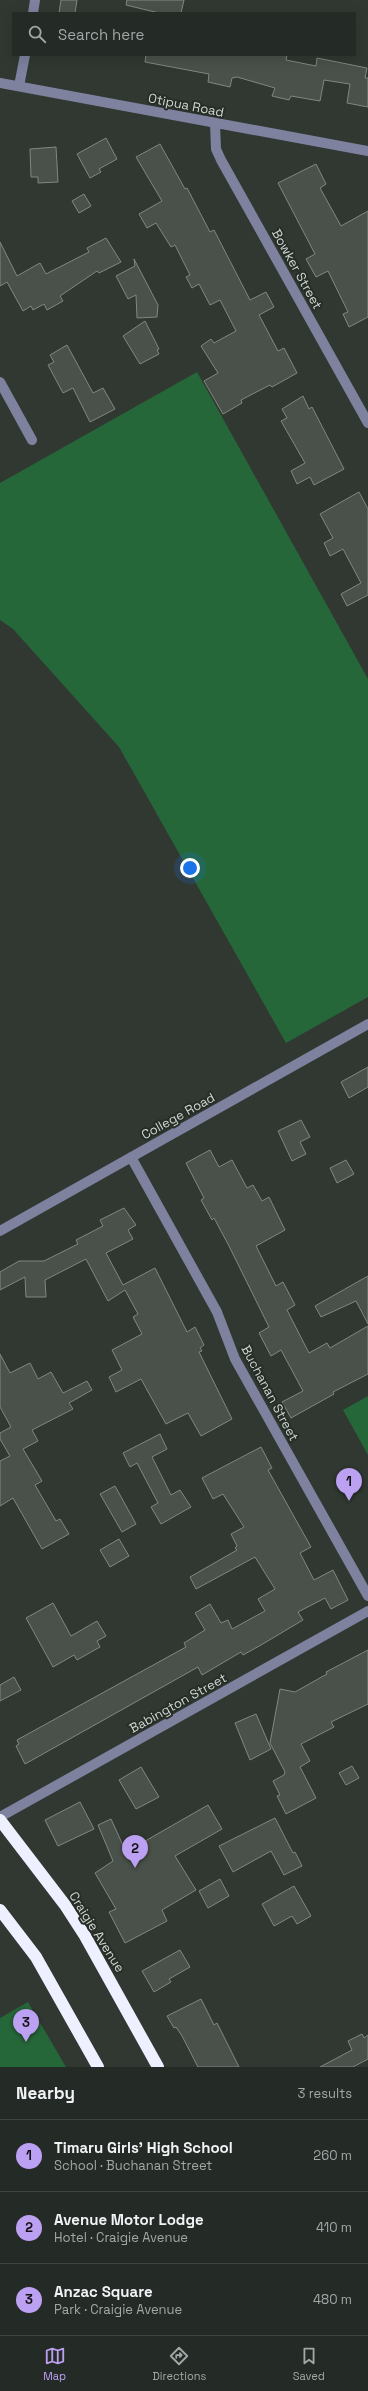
<!DOCTYPE html>
<meta charset="utf-8">
<style>
body{margin:0;font-family:"Space Grotesk",sans-serif;background:#2c322d;color:#f1f3f6}
.you{position:absolute;left:190px;top:868px;width:14px;height:14px;margin:-10px;border:3px solid #fff;border-radius:50%;background:#1a73e8;box-shadow:0 0 0 6px #1a73e833}
.badge{display:grid;place-items:center;width:26px;height:26px;border-radius:50%;background:#bca0f2;color:#111;font-size:13px;font-weight:700}
.pin{position:absolute;translate:-50% -33px;filter:drop-shadow(0 1px 2px #0008)}
.pin::after{content:'';position:absolute;top:21px;width:14px;height:12px;background:inherit;clip-path:polygon(0 0,100% 0,50% 100%)}
.list{margin:0;padding:0;list-style:none}
h2{display:flex;justify-content:space-between;align-items:center;height:52px;margin:0;padding:0 16px;font-size:17px}
h2 small{font-size:13px;font-weight:400;color:#a3a7a7}
.list li{display:grid;grid-template-columns:26px 1fr auto;gap:12px;align-items:center;box-sizing:border-box;height:72px;padding:0 16px;border-top:1px solid #414642}
.list b{display:block;font-size:15px;white-space:nowrap}
.list p{margin:0;font-size:13px;white-space:nowrap;color:#a3a7a7}
.list em{font-size:13px;font-style:normal;color:#a3a7a7}
.icon{flex:none;width:22px;height:22px;fill:none;stroke:currentColor;stroke-width:2;stroke-linecap:round;stroke-linejoin:round}
.map{position:relative;flex:none;width:368px;height:2067px;overflow:hidden}
.search{position:absolute;background:#242a25;box-shadow:0 4px 16px #0002;left:12px;right:12px;top:12px;height:44px;display:flex;align-items:center;gap:10px;box-sizing:border-box;padding:0 14px;border-radius:0px;color:#a3a7a7;font-size:15px}
.sheet{height:268px;background:#242a25}
nav{display:flex;justify-content:space-around;align-items:center;box-sizing:border-box;height:56px;border-top:1px solid #414642;background:#242a25;font-size:11px;color:#a3a7a7}
nav a{display:grid;justify-items:center;gap:2px}
nav .on{color:#bca0f2}
.map>svg:first-child{display:block}
.green{fill:#266739}
.building{fill:#49514a;stroke:#7f8881}
.lines{fill:none;stroke-linecap:round;stroke-linejoin:round}
.minor{stroke:#7e829f;stroke-width:10}
.highway{stroke:#eef0ff;stroke-width:12}
.labels{text-anchor:middle;dominant-baseline:central;stroke-width:4;stroke-linejoin:round;paint-order:stroke}
.street-label{font-size:13px;fill:#d0d6d1;stroke:#262e27}
</style>
<div class="map">
<svg width="368" height="2067" viewBox="0 0 368 2067">
<rect width="100%" height="100%" fill="#303831"/>
<!-- green -->
<path class="green" d="M197,372L368,679V997L286,1043L119,747L13,629L0,620V483Z
M368,1396V1455L343,1410Z
M28,2002L66,2067H0V2018Z"/>
<!-- building -->
<path class="building" d="M61,0H77L75,13H59Z
M127,0H184L181,13H159L126,5Z
M146,55H287L286,60L316,66L317,58L367,68L365,78H368V107L347,103L350,84L324,80L320,101L291,96L289,100L272,96L275,88L237,77L232,78L230,87L208,82L209,74L145,62Z
M106,138L117,159L99,169L101,172L90,178L77,154Z
M160,144L185,189L187,188L210,232L214,230L250,300L266,292L274,307L259,315L278,351L284,348L297,373L272,387L270,385L241,400L242,403L223,414L204,381L218,373L201,346L211,339L214,343L236,331L220,300L210,305L199,284L192,288L186,277L190,275L175,245L171,247L156,223L147,228L139,214L162,201L136,157Z
M56,147L58,182L38,183V177H31L30,149Z
M316,164L326,184L320,188L341,226L368,211V317L349,327L343,314L348,312L328,271L316,277L306,259L315,254L278,183Z
M84,194L91,206L79,213L72,201Z
M106,238L121,262L99,273L97,271L60,296L63,301L47,310L44,304L33,310L31,306L23,311L7,282L0,286V242L17,276L40,263L46,274L89,252L87,248Z
M134,259L158,305L157,317L137,318L136,295L128,299L116,276L135,266Z
M145,321L159,349L157,350L159,354L140,364L123,336Z
M67,345L93,393L103,388L115,409L90,422L73,388L63,393L48,365L54,362L50,355Z
M303,396L309,409L312,407L344,469L314,485L310,477L297,484L291,471L305,463L281,421L287,418L282,409Z
M359,492L368,509V595L347,606L341,594L361,583L343,549L330,556L324,543L333,538L320,514Z
M368,1067V1087L349,1098L341,1082Z
M301,1120L310,1137L300,1142L306,1154L292,1161L278,1131Z
M210,1150L219,1167L232,1160L247,1188L253,1185L262,1201L269,1197L285,1230L256,1246L276,1286L283,1282L295,1305L287,1310L309,1353L327,1343L330,1348L368,1326V1374L333,1392L334,1394L291,1418L282,1402L303,1391L281,1350L271,1356L259,1333L269,1327L229,1246L214,1218L212,1220L201,1200L204,1198L186,1163Z
M346,1160L354,1174L337,1183L330,1168Z
M124,1208L136,1225L128,1230L133,1239L106,1253L123,1285L155,1268L187,1332L195,1327L204,1345L200,1348L202,1351L199,1352L232,1419L201,1436L188,1413L166,1424L141,1379L116,1392L109,1377L122,1370L112,1350L142,1334L133,1317L138,1314L125,1290L108,1301L86,1259L45,1280L46,1297H26L25,1277L0,1290V1272L19,1261H44L78,1244L76,1240L103,1226L100,1220Z
M368,1276V1324L356,1301L321,1317L315,1306Z
M0,1354L10,1373L30,1363L38,1379L51,1372L63,1393L87,1381L92,1390L69,1403L73,1409L32,1430L38,1441L23,1449L42,1481L35,1485L56,1521L60,1519L69,1534L42,1549L13,1498L0,1506V1461L10,1456L0,1439V1433L11,1427L0,1407Z
M160,1434L167,1449L152,1457L171,1495L180,1490L191,1507L161,1524L151,1507L158,1503L137,1463L130,1467L123,1453Z
M261,1447L272,1468L268,1470L311,1547L300,1553L314,1580L333,1570L348,1600L331,1609L325,1598L298,1612L303,1620L261,1645L243,1655L241,1652L202,1675L198,1667L25,1764L16,1746L19,1744L17,1740L186,1647L184,1643L205,1630L195,1613L210,1604L221,1623L228,1620L232,1629L265,1611L258,1599L275,1589L255,1557L196,1589L190,1577L237,1550L235,1548L237,1546L231,1534L244,1527L223,1494L213,1499L202,1478Z
M115,1486L136,1524L122,1532L100,1494Z
M119,1539L129,1556L110,1567L100,1550Z
M53,1603L71,1636L97,1621L106,1636L97,1641L100,1647L77,1660L74,1655L53,1667L26,1618Z
M368,1650V1704L331,1722L334,1727L301,1744L310,1761L300,1767L316,1798L286,1814L277,1796L280,1795L273,1781L284,1775L285,1772L270,1743L280,1689L295,1692L327,1674L326,1672Z
M14,1677L21,1690L0,1701V1685Z
M256,1714L271,1749L250,1760L235,1723Z
M352,1766L359,1778L346,1785L339,1773Z
M141,1767L159,1797L136,1809L119,1780Z
M80,1802L94,1829L58,1846L45,1820Z
M208,1805L222,1829L175,1856L196,1890L162,1910L167,1921L125,1943L109,1912L116,1909L95,1873L113,1861L98,1825L111,1819L126,1852Z
M275,1818L293,1853L295,1852L302,1866L284,1875L271,1851L233,1872L219,1846Z
M220,1879L229,1896L208,1908L199,1891Z
M294,1886L311,1916L297,1924L292,1916L274,1926L262,1904Z
M180,1950L190,1967L169,1979L171,1982L154,1992L142,1971Z
M201,1999L214,2025L217,2023L239,2067H198L182,2036L176,2027L174,2028L167,2016Z
M362,2034L364,2038L368,2035V2059L353,2067H320L352,2050L348,2041Z"/>
<g class="lines">
<!-- minor -->
<path class="minor" d="M33,13L35,0
M0,83L368,151
M19,86L25,55
M215,124L216,149L221,160L368,423
M0,382L32,440
M131,1157L217,1312L235,1359L368,1596
M0,1231L368,1024
M0,1817L368,1611"/>
<!-- highway -->
<path class="highway" d="M0,1820L65,1905L85,1936L158,2067
M0,1910L36,1957L98,2067"/>
</g>
<g class="labels">
<!-- street labels -->
<g class="street-label">
<text transform="translate(186 105) rotate(11)">Otipua Road</text>
<text transform="translate(297 269) rotate(61)">Bowker Street</text>
<text transform="translate(178 1116) rotate(-29)">College Road</text>
<text transform="translate(270 1393) rotate(62)">Buchanan Street</text>
<text transform="translate(178 1703) rotate(-29)">Babington Street</text>
<text transform="translate(97 1932) rotate(58)">Craigie Avenue</text>
</g>
</g>
</svg>
<div class="you"></div>
<div class="pin badge" style="left:349px;top:1501px">1</div>
<div class="pin badge" style="left:135px;top:1868px">2</div>
<div class="pin badge" style="left:26px;top:2042px">3</div>
<div class="search"><svg class="icon" aria-label="search" viewBox="0 0 24 24"><circle cx="10" cy="10" r="6"/><path d="M15 15l6 6"/></svg>Search here</div>
</div>
<section class="sheet">
<h2>Nearby<small>3 results</small></h2>
<ul class="list">
<li><span class="badge">1</span><div><b>Timaru Girls' High School</b><p>School · Buchanan Street</p></div><em>260 m</em></li>
<li><span class="badge">2</span><div><b>Avenue Motor Lodge</b><p>Hotel · Craigie Avenue</p></div><em>410 m</em></li>
<li><span class="badge">3</span><div><b>Anzac Square</b><p>Park · Craigie Avenue</p></div><em>480 m</em></li>
</ul>
</section>
<nav>
<a class="on"><svg class="icon" aria-label="map" viewBox="0 0 24 24"><path d="M3 6l6-2 6 2 6-2v14l-6 2-6-2-6 2zM9 4v14M15 6v14"/></svg>Map</a>
<a><svg class="icon" aria-label="directions" viewBox="0 0 24 24"><path d="M12 3l9 9-9 9-9-9zM9 14v-3h6M13 9l2 2-2 2"/></svg>Directions</a>
<a><svg class="icon" aria-label="saved" viewBox="0 0 24 24"><path d="M7 4h10v16l-5-4-5 4z"/></svg>Saved</a>
</nav>
